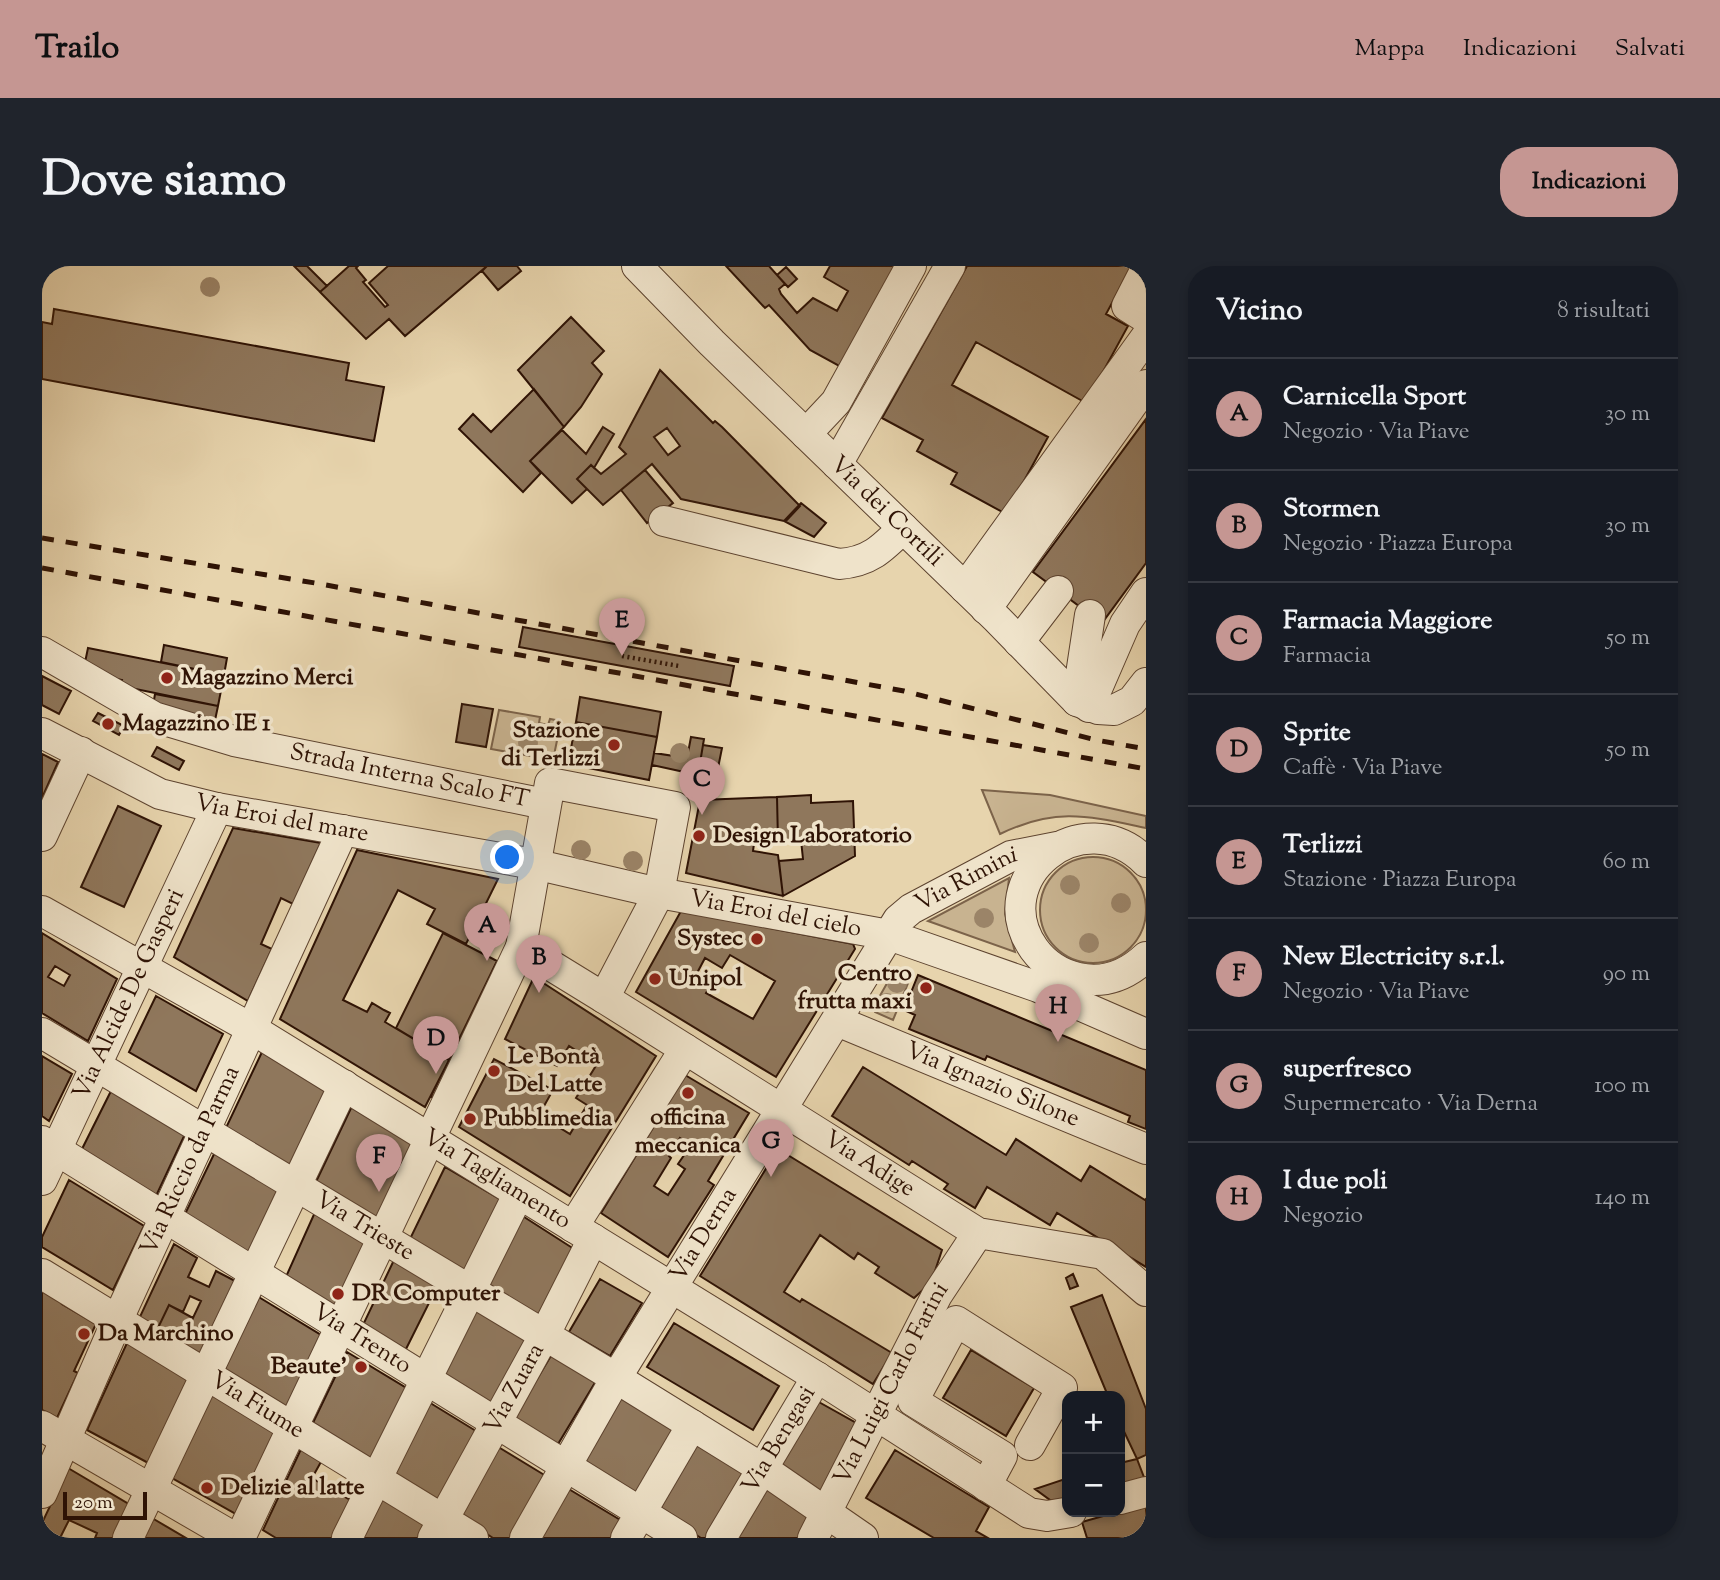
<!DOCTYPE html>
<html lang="it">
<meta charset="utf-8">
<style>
body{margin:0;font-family:"Sorts Mill Goudy",serif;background:#20242c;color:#f1f3f6}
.controls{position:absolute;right:21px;bottom:21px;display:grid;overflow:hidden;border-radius:14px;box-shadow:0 4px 10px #0003}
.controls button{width:63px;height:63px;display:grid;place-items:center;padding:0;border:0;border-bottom:2px solid #363941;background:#171b24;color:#f1f3f6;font:35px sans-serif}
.scale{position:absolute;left:21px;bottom:18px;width:84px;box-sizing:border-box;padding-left:7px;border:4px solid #2f1305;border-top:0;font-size:19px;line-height:24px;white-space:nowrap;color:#2f1305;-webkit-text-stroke:5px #efe3ca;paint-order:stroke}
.you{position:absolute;left:466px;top:592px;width:24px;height:24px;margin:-18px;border:5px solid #fff;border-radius:50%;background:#1a73e8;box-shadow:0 0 0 10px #1a73e833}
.badge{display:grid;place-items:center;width:46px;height:46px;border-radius:50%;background:#c59692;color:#111;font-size:23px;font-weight:700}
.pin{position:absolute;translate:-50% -58px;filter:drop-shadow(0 2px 4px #0008)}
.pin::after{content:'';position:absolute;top:37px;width:24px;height:21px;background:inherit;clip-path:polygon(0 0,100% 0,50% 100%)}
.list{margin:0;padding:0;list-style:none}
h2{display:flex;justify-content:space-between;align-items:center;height:91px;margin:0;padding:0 28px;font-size:30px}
h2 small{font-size:23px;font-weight:400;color:#9ea1a6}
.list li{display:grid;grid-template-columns:46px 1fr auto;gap:21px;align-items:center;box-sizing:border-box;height:112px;padding:0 28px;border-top:2px solid #363941}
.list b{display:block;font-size:26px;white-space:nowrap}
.list p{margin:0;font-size:23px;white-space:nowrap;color:#9ea1a6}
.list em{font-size:23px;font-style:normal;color:#9ea1a6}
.map{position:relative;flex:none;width:1104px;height:1272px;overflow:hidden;border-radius:28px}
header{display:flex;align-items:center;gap:42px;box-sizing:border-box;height:98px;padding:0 35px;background:#c59692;color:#111}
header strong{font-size:33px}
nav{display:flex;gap:38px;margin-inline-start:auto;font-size:24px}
.intro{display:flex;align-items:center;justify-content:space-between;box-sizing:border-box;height:168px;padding:0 42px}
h1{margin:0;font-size:49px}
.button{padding:18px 32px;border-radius:28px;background:#c59692;color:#111;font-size:24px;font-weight:700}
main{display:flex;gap:42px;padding:0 42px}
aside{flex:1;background:#171b24;border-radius:28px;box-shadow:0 4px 10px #0003}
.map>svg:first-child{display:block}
.green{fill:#c8b390;stroke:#7c634a;stroke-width:2}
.building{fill:#8f775c;stroke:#2f1305;stroke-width:2;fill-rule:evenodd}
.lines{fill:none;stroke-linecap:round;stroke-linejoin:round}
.minor-casing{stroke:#5d432f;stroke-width:32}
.path{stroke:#2f1305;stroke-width:4.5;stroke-dasharray:2 3.5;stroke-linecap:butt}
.minor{stroke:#efe3ca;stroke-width:30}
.rail{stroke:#2f1305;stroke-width:5;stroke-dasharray:12 12;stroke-linecap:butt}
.tree{fill:#9b8468}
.poi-dot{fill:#8f2418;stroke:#efe3ca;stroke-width:2.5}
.labels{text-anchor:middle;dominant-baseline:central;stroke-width:7;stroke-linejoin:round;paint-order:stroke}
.street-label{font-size:24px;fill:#2f1305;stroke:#efe3ca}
.poi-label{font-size:24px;font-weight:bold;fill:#2f1305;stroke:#efe3ca;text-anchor:start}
</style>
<header>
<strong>Trailo</strong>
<nav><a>Mappa</a><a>Indicazioni</a><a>Salvati</a></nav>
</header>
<div class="intro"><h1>Dove siamo</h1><a class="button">Indicazioni</a></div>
<main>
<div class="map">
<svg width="1104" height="1272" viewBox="0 0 1104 1272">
<rect width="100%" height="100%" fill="#e7d4ad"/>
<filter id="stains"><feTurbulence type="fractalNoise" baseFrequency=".00286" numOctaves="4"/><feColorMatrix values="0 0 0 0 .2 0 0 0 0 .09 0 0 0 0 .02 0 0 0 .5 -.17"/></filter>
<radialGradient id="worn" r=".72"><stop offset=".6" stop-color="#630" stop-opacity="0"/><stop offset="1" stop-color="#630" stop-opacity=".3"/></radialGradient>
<!-- green -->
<path class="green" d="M457,444L498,451L497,457L506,459L508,453L519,455L511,494L449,483Z
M940,524L1008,529L1104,550V562C1046,550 1014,541 958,568Z
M998 644a53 53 0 1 1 106 0a53 53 0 1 1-106 0Z
M967,612L963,648L973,686L886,655Z
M852,705L869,710L851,754L833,746L831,742Z"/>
<!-- building -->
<path class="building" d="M252,0H265L285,20L278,26Z
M307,0H316L314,2L324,14L321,16L343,41L346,39L327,17L346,0H445L363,70L347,53L324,73L278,26Z
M445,0H475L479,5L456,24L440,5Z
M684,0H727L743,18L737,23L739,28L755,47L771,32L795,45L806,25L782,11L788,0H856L799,101L768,84L727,39L723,42Z
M925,0H1090L1064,48L1086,60L1044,137L934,76L910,119L1006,171L964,248L909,218L915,207L875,185L881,174L840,152Z
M744,1L755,13L746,21L735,9Z
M12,43L307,97L304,114L342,121L332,175L0,113V56L10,58Z
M529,51L562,85L550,97L560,108L539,141L522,161L476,104Z
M618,104L671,157L673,155L680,161L758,240L745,254L742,255L639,233L610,198L561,239L535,213L549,199L559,208L584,188L577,181ZM625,162L638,180L626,189L612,171Z
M492,123L522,161L488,195L499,207L481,226L417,163L431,148L449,166Z
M1104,153V297L1060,357L991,306Z
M561,161L572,168L552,202L549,199L535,213L545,223L530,237L488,195L520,164L544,188Z
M603,204L631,237L605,257L579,224Z
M759,237L784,257L772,271L742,255Z
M481,361L692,400L688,420L477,381Z
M122,379L185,392L182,409L119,396Z
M46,382L182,409L176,440L79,420L80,414L41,406Z
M0,410L29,425L17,448L0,439Z
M113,428L176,440L172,459L110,446Z
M538,431L619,446L615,471L534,456Z
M420,438L451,443L444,481L414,476Z
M56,447L82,460L77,469L51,455Z
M534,456L615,471L607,514L526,498Z
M649,471L662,473L656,509L610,499L612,487L645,492Z
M661,479L680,482L674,512L656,509Z
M115,481L142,495L137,504L110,490Z
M0,488L16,496L0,532Z
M769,529V537L811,535L813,590L741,630L737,595L761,593L759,574L736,576L735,531Z
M735,531L736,576L713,570L711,585L736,589L741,630L644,607L658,534Z
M76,540L119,560L82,641L39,621Z
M191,562L279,577L251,638L239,632L219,678L230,683L206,735L132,691Z
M315,584L456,613L424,678L385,658L393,643L356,624L301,734L325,746L330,737L342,744L348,747L343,756L407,794L383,841L238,753Z
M639,645L811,678L813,683L734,811L594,726ZM688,689L733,715L711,753L664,727L668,720L653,711L663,692L680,702Z
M0,667L75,713L46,775L0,747ZM13,700L28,709L22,720L6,711Z
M401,667L455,695L407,794L354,762Z
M876,709L1104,804V863L1086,856L1088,850L945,790L943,794L867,763L873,749L862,744Z
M492,711L614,790L528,930L417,861L452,793L511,824L497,849L528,868L545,839L534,832L555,798L527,780L515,800L463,773Z
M114,730L181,768L154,825L87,786Z
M220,786L285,824L247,905L182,866Z
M0,790L30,808L7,855L0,850Z
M407,794L415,798L398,834L389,830Z
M821,801L964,889L974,873L1039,915L1048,900L1103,934L1104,933V1001L1015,947L1008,959L945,921L933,942L902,923L906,918L870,895L867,899L790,850Z
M643,809L707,847L666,915L672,919L626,991L559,947ZM638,872L649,879L636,898L643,903L626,929L612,920L629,892L627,890Z
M70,823L144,866L114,930L40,883Z
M310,840L372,876L332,957L272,920Z
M736,883L900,984L892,1008L883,1022L872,1032L833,1007L837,1001L816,987L812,993L778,969L742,1026L758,1036L760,1033L850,1087L831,1118L658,1010Z
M174,884L242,925L210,989L143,948Z
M403,901L461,935L422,1011L366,977Z
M27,914L102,960L71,1024L0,981V971Z
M274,944L328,977L295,1046L243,1013Z
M479,949L532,983L495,1054L443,1022Z
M132,978L155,992L146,1011L167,1021L174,1005L197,1017L161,1093L138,1079L159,1035L148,1030L141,1046L127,1039L114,1066L96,1055Z
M353,992L397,1017L362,1087L320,1061Z
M1031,1008L1036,1020L1028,1023L1024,1012Z
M558,1013L600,1037L568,1090L527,1066Z
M0,1021L22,1034L20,1038L54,1058L32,1105L36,1107L15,1152L0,1144Z
M1060,1029L1104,1143V1189L1095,1193L1078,1157V1130H1066L1029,1041Z
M215,1030L279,1069L242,1147L180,1108Z
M127,1039L151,1052L138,1079L114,1066Z
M431,1043L485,1075L451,1139L399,1107Z
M632,1057L737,1120L711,1164L605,1101Z
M85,1077L149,1115L110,1199L45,1164Z
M929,1084L992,1122L964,1170L901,1132Z
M305,1086L366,1123L329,1198L268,1163Z
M510,1088L554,1115L513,1183L469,1156Z
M170,1125L234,1164L194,1248L130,1212Z
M578,1131L639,1160L599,1230L540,1196Z
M385,1135L434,1165L396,1239L348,1209Z
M775,1135L816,1158L781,1228L736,1203Z
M654,1178L705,1209L667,1272H659L614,1244Z
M453,1179L504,1210L470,1272H451L416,1249Z
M260,1181L280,1194L270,1212L310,1235L292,1272H234L221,1264Z
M853,1184L947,1241L934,1265L946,1272H892L824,1232Z
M1095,1193L1103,1214L1078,1221V1197Z
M26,1202L90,1240L75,1272H53L55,1267L27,1254L18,1272H0V1257Z
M1023,1213L1025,1235L1015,1239L993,1223Z
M725,1220L771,1248L759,1272H693Z
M525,1222L580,1255L570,1272H496Z
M339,1230L386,1259L379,1272H318Z
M1104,1238V1272H1045L1040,1256Z
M110,1252L144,1272H101Z"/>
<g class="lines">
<!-- minor casing -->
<g class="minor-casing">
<g id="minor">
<path id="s1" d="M595,0L670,77L955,353L1035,435L1056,443L1072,444L1090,435L1104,417"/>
<path d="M1104,3L1085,40L1104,52"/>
<path d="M764,168L794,136L869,0"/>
<path d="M795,198L908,0"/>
<path d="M622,255L797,298C827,296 840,283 861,262"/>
<path d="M923,322L1104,71"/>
<path d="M944,343L1104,119"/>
<path d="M977,376L1016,325"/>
<path id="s2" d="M0,386L112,451L192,475L503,538"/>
<path d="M1035,435L1048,349"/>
<path d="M1047,441L1083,358L1104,327"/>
<path id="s3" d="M0,467L118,528L175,542L492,598L617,627L847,669L996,721L1104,768"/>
<path d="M508,517L633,541L617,627L562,732L479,681Z"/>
<path d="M0,570L39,486"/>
<path d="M1104,596C1041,532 942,612 992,683C1003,698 1018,708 1036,712C1062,718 1085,709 1104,691"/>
<path id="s4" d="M0,645L210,763L775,1111L987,1247L1005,1250L1029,1246"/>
<path id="s5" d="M562,732L936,967L1061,988L1104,1025"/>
<path id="s6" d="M795,755L1104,883"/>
<path id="s7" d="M0,767L574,1112L721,1203L821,1272"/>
<path id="s8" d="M0,875L640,1272"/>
<path id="s9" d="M0,914L175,542"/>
<path d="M531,961L643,783"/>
<path id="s10" d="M0,1008L431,1272"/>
<path d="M0,1160L193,1272"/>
<path d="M944,1220L960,1190L871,1135L914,1055L1020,1122L988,1179"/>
<path id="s11" d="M0,1227L75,1055L301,564"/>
<path d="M1078,1233L1104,1226"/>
<path d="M86,1272L302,819"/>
<path d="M198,1272L479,681"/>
<path d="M305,1272L476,929"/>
<path id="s12" d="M391,1272L503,1068L551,973"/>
<path id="s13" d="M483,1272L574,1112L856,654L869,643L969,590L1015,581"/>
<path d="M584,1272L650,1159"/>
<path id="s14" d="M679,1272L775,1111"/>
<path id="s15" d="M771,1272L895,1029L936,967"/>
</g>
</g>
<!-- path -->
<path class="path" d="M580,390L637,400"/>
<!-- minor -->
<use href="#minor" class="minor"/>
<!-- rail -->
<path class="rail" d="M0,272L273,317L862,425L1054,474L1104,483
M0,302L1104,503"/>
</g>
<!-- trees -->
<g class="tree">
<circle cx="168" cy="21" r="10"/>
<circle cx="486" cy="477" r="10"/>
<circle cx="638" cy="487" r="10"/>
<circle cx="539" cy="584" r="10"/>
<circle cx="591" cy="595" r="10"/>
<circle cx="1028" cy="619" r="10"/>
<circle cx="1079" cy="637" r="10"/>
<circle cx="942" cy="652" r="10"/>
<circle cx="1047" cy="677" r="10"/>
<circle cx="855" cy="717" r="10"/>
<circle cx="845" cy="737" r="10"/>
</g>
<!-- markers -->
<g class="poi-dot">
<circle cx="125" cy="412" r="7"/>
<circle cx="66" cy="458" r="7"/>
<circle cx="572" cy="479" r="7"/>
<circle cx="657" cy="570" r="7"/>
<circle cx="715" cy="673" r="7"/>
<circle cx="613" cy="713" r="7"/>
<circle cx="884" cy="722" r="7"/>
<circle cx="452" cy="805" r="7"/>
<circle cx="646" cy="827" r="7"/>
<circle cx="428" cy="853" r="7"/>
<circle cx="296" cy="1028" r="7"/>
<circle cx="42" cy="1068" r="7"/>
<circle cx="319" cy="1101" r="7"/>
<circle cx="165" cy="1222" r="7"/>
</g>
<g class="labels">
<!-- street labels -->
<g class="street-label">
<text stroke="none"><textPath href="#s1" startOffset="350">Via dei Cortili</textPath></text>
<text stroke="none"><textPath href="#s2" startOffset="392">Strada Interna Scalo FT</textPath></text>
<text stroke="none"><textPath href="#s3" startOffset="257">Via Eroi del mare</textPath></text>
<text stroke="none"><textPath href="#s13" startOffset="802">Via Rimini</textPath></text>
<text stroke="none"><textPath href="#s3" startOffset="760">Via Eroi del cielo</textPath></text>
<text stroke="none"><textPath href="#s9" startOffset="205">Via Alcide De Gasperi</textPath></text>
<text stroke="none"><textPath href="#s6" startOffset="168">Via Ignazio Silone</textPath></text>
<text stroke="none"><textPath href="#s11" startOffset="364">Via Riccio da Parma</textPath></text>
<text stroke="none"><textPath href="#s5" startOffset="313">Via Adige</textPath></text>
<text stroke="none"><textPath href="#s4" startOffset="528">Via Tagliamento</textPath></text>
<text stroke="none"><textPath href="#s7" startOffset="376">Via Trieste</textPath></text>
<text stroke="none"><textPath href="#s13" startOffset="352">Via Derna</textPath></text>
<text stroke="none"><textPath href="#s8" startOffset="376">Via Trento</textPath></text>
<text stroke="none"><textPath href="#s15" startOffset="173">Via Luigi Carlo Farini</textPath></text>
<text stroke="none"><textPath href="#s12" startOffset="170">Via Zuara</textPath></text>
<text stroke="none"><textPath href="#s10" startOffset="252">Via Fiume</textPath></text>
<text stroke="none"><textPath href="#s14" startOffset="114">Via Bengasi</textPath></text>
</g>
<!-- poi labels -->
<g class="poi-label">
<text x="139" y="412">Magazzino Merci</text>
<text x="80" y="458">Magazzino IE 1</text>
<text x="558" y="465" text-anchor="end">Stazione<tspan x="558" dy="28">di Terlizzi</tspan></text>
<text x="671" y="570">Design Laboratorio</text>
<text x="701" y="673" text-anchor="end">Systec</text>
<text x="870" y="708" text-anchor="end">Centro<tspan x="870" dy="28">frutta maxi</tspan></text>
<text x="627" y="713">Unipol</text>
<text x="466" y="791">Le Bontà<tspan x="466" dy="28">Del Latte</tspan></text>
<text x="646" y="852" text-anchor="middle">officina<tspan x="646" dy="28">meccanica</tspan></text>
<text x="442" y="853">Pubblimedia</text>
<text x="310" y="1028">DR Computer</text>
<text x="56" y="1068">Da Marchino</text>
<text x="305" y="1101" text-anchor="end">Beaute'</text>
<text x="179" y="1222">Delizie al latte</text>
</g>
</g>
<rect width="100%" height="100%" filter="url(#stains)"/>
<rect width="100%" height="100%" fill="url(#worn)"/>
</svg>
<div class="controls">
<button>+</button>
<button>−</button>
</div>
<div class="scale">20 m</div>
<div class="you"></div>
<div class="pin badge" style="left:445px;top:695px">A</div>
<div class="pin badge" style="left:497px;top:727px">B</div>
<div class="pin badge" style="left:660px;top:549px">C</div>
<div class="pin badge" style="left:394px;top:808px">D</div>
<div class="pin badge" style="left:580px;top:390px">E</div>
<div class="pin badge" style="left:337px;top:926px">F</div>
<div class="pin badge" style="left:729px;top:911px">G</div>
<div class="pin badge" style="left:1016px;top:776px">H</div>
</div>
<aside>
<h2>Vicino<small>8 risultati</small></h2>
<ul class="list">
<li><span class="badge">A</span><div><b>Carnicella Sport</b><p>Negozio · Via Piave</p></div><em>30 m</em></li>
<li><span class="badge">B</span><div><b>Stormen</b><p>Negozio · Piazza Europa</p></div><em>30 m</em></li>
<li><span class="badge">C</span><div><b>Farmacia Maggiore</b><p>Farmacia</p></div><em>50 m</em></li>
<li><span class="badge">D</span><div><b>Sprite</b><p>Caffè · Via Piave</p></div><em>50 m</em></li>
<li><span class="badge">E</span><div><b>Terlizzi</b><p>Stazione · Piazza Europa</p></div><em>60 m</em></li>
<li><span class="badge">F</span><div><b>New Electricity s.r.l.</b><p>Negozio · Via Piave</p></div><em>90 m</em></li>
<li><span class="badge">G</span><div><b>superfresco</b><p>Supermercato · Via Derna</p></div><em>100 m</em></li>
<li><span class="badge">H</span><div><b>I due poli</b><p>Negozio</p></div><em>140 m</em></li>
</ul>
</aside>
</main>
